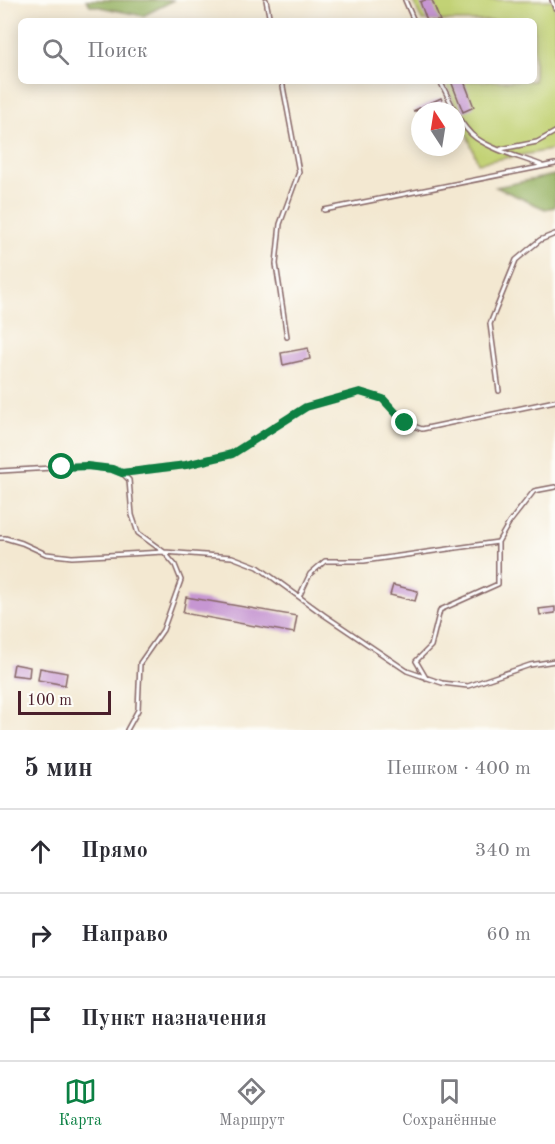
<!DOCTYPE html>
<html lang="ru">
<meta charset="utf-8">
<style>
body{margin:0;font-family:"Old Standard TT",serif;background:#f2f2f3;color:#2b2b33}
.compass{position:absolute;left:411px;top:102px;width:54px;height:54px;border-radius:50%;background:#fff;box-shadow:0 3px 15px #0003;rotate:348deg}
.scale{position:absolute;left:18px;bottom:15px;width:93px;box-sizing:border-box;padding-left:6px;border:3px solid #4a1f2b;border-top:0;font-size:16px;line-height:21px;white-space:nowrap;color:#4a1f2b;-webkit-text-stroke:4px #fdfcf7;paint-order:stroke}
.stop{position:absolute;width:18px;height:18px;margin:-14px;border:4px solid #0b8043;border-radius:50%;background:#fff}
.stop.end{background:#0b8043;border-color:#fff;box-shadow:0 2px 6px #0008}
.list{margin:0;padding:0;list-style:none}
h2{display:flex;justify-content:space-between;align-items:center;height:78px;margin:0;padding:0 24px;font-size:26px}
h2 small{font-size:20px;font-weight:400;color:#7c7c81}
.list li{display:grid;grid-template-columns:39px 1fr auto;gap:18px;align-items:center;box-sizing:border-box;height:84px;padding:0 24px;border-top:2px solid #e1e1e2}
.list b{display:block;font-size:22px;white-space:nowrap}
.list em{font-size:20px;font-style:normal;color:#7c7c81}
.icon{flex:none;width:33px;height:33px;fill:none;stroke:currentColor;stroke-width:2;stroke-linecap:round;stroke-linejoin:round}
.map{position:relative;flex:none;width:555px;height:730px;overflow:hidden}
.search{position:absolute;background:#fff;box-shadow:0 3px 15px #0003;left:18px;right:18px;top:18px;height:66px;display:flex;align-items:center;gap:15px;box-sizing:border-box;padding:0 21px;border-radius:9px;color:#7c7c81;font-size:22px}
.sheet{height:330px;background:#fff}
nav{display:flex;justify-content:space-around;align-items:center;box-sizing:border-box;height:84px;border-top:2px solid #e1e1e2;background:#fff;font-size:16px;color:#7c7c81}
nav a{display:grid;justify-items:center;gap:3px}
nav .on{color:#0b8043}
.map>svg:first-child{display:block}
.green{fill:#c2d275;stroke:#867850;stroke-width:1.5}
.forest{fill:#99b466;stroke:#726a48;stroke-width:1.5}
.building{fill:#c696d2}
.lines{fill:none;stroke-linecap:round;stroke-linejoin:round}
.lane-casing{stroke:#856565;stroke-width:6}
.lane{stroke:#fff;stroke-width:3}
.route{stroke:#0b8043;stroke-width:8}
</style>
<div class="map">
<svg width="555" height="730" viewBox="0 0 555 730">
<rect width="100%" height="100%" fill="#fdfcf7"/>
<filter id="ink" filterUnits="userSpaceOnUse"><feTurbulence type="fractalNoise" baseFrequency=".0167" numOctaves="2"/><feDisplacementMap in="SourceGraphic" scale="12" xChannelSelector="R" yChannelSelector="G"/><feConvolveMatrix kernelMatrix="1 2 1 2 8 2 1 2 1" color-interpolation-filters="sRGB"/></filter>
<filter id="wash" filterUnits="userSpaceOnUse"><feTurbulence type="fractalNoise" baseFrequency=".008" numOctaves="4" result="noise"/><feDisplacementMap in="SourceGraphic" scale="24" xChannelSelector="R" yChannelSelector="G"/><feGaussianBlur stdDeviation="1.35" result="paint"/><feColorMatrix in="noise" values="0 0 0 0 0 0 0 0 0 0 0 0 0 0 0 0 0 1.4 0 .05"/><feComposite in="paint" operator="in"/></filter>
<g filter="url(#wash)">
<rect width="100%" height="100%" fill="#f3e8d1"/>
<!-- green -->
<path class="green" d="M413,0H555V149L478,163L446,81H534V21H422Z"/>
<!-- forest -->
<path class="forest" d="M86,0H174L143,16L90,5Z
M555,175V207L545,209L496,187Z"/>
<g id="blocks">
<!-- building -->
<path class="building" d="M425,0H432L440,21H427L420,2Z
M451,81H464L474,107L463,112Z
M441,98L447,111H413L428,104Z
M308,348L310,359L283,365L281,353Z
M393,585L418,591L415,601L390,595Z
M186,597L297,616L294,633L183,613Z
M555,607V613L540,615L539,609Z
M14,664L30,667L29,677L12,675Z
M40,668L67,673L65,685L38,680Z"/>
</g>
</g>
<g filter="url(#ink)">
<use href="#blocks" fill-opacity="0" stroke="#856565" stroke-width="1.5"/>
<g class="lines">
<!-- lane casing -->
<g class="lane-casing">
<path id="lane" d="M266,0L270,21
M405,0L414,21
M552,0L555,8
M282,81L299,172L280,224L276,264L287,337
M440,81L455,111
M456,113C461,122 467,132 476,138C495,151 520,157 541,165
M456,126L461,123
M501,149L537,142L555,132
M324,210L555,164
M499,391L490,324L516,260L540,240L555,234
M0,471L87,466L112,469L122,473L129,480L132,515L138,533L164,552L175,565L181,580L163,630L140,663L138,710L127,730
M122,473L186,465L232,454L306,407L360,392L383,399L405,423L422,429L555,401
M0,538H5L22,543L46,554L72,557L164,552L232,557L258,567L324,615L407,671L442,683L468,686L530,665L555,661
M299,597L310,574L325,561H364L498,542L509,523L534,491L555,487
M426,678L416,661L431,646L440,610L498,584V542"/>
</g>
<!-- lane -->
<use href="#lane" class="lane"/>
</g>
</g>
<g class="lines" filter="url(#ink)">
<!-- route -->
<path class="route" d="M62,467L87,466L112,469L122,473L186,465L232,454L306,407L360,392L383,399L405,423"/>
</g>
</svg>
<svg class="compass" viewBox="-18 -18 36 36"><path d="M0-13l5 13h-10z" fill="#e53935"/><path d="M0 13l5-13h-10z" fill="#7c7c81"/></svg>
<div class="scale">100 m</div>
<div class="stop" style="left:62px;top:467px"></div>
<div class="stop end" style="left:405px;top:423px"></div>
<div class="search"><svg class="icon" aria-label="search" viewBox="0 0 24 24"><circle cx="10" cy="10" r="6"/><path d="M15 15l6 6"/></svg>Поиск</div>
</div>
<section class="sheet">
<h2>5 мин<small>Пешком · 400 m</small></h2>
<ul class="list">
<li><svg class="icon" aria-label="ahead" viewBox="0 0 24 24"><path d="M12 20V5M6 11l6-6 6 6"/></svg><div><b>Прямо</b></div><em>340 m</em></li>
<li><svg class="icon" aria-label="right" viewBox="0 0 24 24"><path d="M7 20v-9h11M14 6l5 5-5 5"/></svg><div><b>Направо</b></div><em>60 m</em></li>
<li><svg class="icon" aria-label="arrive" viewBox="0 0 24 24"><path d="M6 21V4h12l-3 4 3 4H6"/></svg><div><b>Пункт назначения</b></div></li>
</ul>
</section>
<nav>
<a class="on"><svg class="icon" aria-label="map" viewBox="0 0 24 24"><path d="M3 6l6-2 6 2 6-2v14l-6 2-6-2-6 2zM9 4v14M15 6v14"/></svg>Карта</a>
<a><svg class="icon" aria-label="directions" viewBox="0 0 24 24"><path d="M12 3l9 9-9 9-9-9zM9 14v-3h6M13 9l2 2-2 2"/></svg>Маршрут</a>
<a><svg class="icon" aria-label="saved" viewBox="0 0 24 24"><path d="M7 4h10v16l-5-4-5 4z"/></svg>Сохранённые</a>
</nav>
